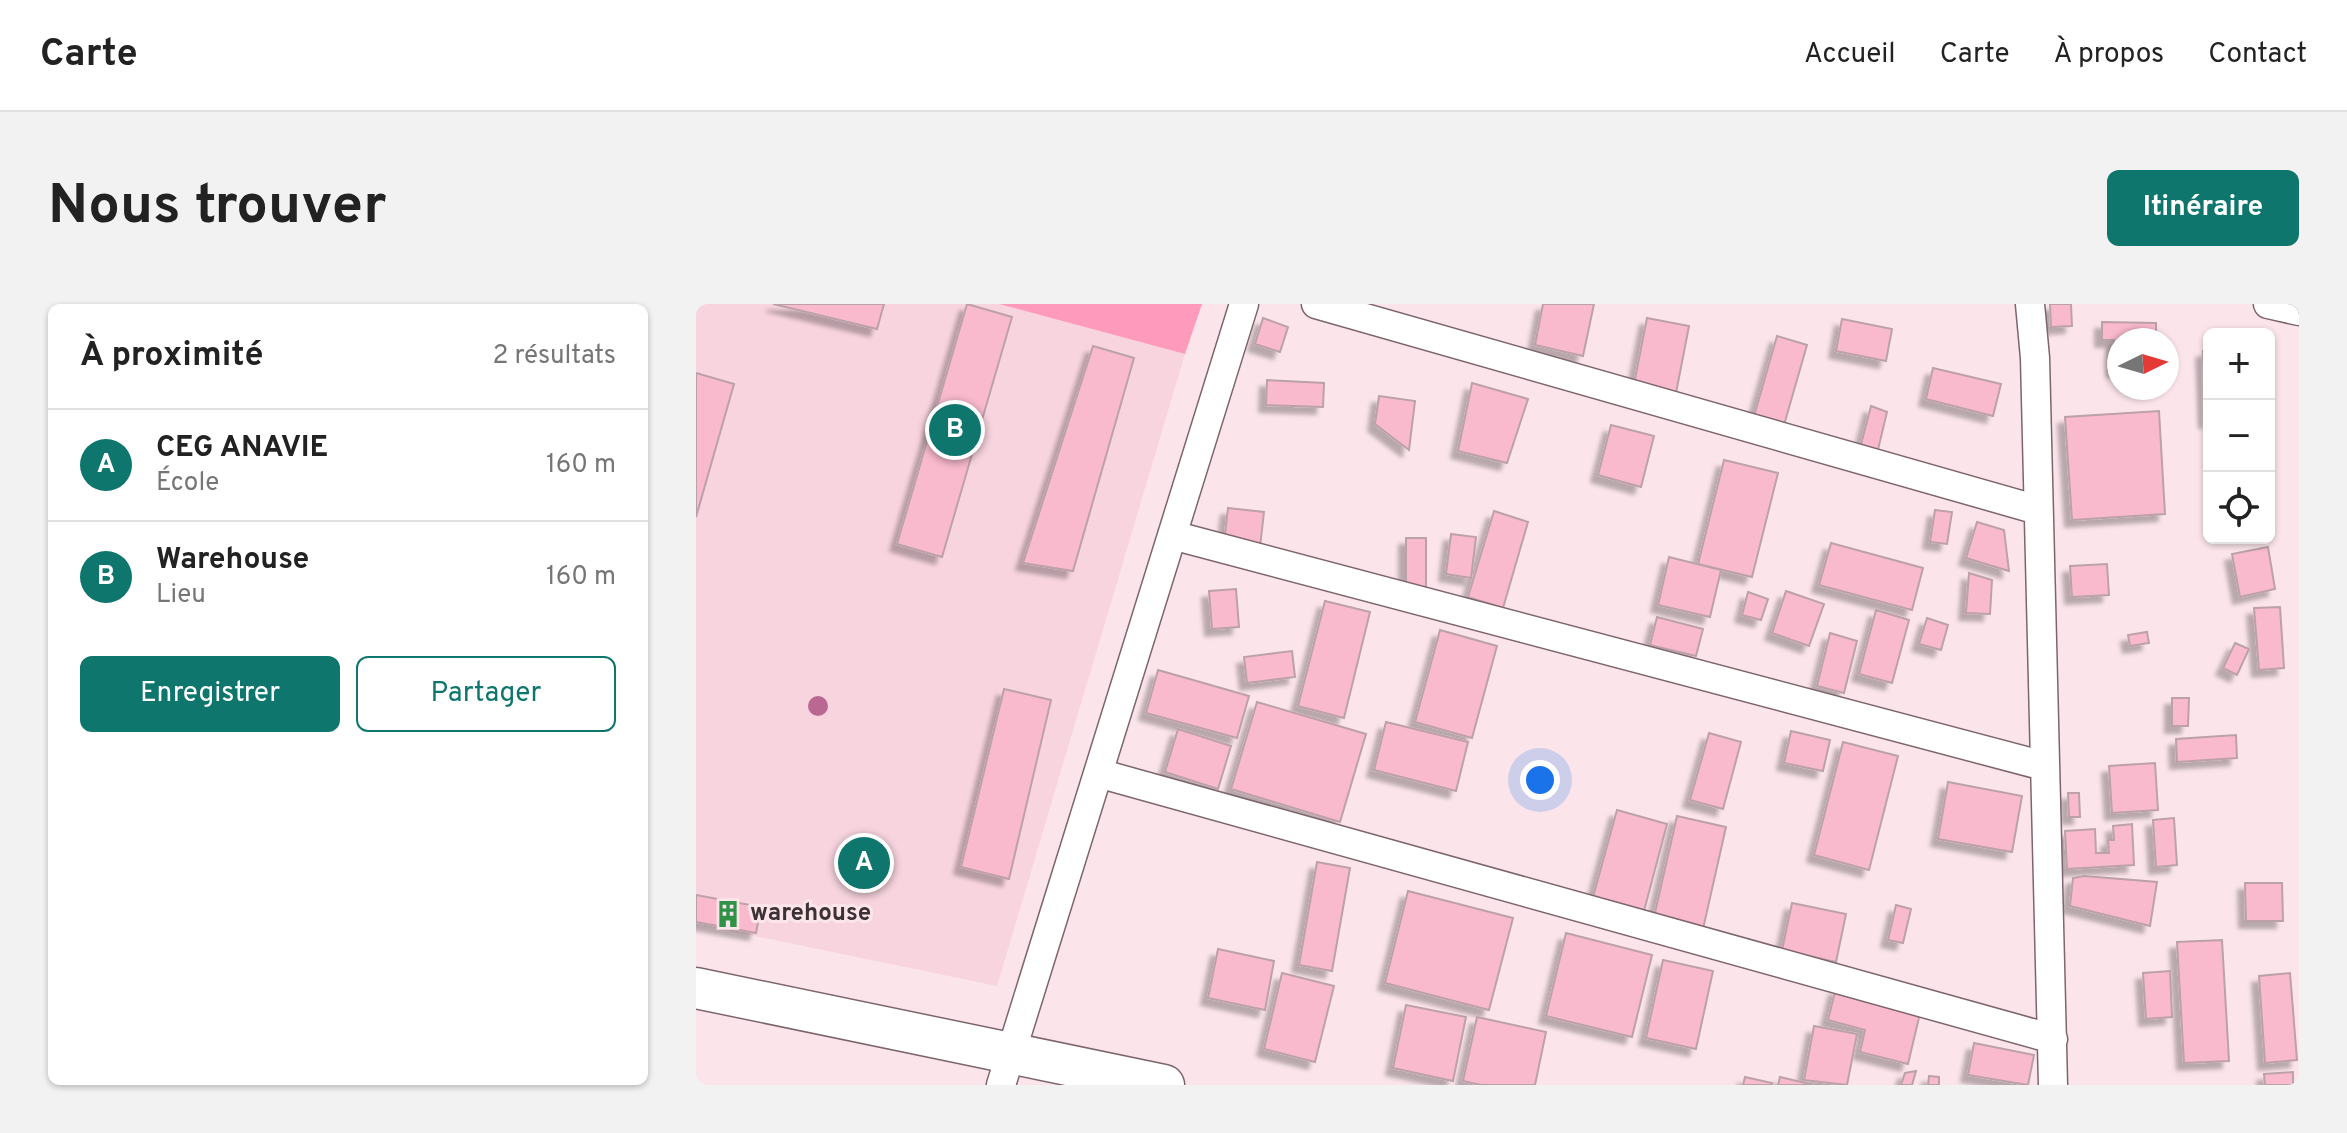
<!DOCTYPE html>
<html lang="fr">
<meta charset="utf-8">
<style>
body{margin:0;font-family:Overpass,sans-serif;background:#f2f2f2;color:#222}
.controls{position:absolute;right:24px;top:24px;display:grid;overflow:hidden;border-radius:12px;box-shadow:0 2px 6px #0004}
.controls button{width:72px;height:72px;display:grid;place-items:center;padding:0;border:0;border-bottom:2px solid #e0e0e0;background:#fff;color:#222;font:40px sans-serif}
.compass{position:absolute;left:1411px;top:24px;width:72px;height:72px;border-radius:50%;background:#fff;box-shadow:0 2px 6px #0004;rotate:85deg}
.you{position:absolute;left:844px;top:476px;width:28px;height:28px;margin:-20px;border:6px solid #fff;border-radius:50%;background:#1a73e8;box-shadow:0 0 0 12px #1a73e833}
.badge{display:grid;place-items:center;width:52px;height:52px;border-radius:50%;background:#0f766e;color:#fff;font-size:26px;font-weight:700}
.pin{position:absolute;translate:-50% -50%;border:4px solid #fff;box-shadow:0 2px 8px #0006}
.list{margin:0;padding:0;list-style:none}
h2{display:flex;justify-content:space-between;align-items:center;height:104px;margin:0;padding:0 32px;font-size:34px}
h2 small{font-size:26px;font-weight:400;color:#767676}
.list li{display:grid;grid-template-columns:52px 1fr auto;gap:24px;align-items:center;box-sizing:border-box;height:112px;padding:0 32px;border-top:2px solid #e0e0e0}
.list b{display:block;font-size:30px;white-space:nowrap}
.list p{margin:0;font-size:26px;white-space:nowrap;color:#767676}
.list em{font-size:26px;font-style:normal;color:#767676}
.actions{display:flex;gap:16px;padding:24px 32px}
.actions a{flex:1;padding:18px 0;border:2px solid #0f766e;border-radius:12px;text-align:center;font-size:28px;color:#0f766e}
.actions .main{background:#0f766e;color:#fff}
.icon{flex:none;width:44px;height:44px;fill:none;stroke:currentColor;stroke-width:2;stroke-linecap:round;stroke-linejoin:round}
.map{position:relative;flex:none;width:1603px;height:781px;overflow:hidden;border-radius:12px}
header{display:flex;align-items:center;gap:48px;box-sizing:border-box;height:112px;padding:0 40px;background:#fff;border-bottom:2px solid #e0e0e0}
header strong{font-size:38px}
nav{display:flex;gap:44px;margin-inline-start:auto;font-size:28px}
.intro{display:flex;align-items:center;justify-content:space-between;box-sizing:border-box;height:192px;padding:0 48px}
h1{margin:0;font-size:56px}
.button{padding:20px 36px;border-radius:12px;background:#0f766e;color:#fff;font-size:28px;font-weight:700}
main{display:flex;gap:48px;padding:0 48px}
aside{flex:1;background:#fff;border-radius:12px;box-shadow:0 2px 6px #0004}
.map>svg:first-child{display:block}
.built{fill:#f8d4df}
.green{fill:#fe9abc}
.building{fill:#fabace;stroke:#bca1a9;stroke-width:2;filter:url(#shadow)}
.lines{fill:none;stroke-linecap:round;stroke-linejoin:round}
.street-casing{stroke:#7d656d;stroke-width:31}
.secondary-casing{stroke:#7d656d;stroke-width:43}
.street{stroke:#fff;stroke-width:28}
.secondary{stroke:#fff;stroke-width:40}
.tree{fill:#b96991}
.labels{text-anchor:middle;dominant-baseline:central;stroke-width:6;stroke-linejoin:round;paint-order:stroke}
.poi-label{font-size:24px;font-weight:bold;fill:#3c3235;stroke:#fbe5eb;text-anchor:start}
</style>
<header>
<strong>Carte</strong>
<nav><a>Accueil</a><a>Carte</a><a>À propos</a><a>Contact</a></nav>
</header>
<div class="intro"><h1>Nous trouver</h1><a class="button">Itinéraire</a></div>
<main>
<aside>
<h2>À proximité<small>2 résultats</small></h2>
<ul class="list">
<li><span class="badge">A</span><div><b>CEG ANAVIE</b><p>École</p></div><em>160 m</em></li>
<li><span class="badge">B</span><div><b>Warehouse</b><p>Lieu</p></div><em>160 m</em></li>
</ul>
<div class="actions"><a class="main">Enregistrer</a><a>Partager</a></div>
</aside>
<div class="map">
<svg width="1603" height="781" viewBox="0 0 1603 781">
<defs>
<filter id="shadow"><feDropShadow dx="-7" dy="7" stdDeviation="2" flood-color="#0004"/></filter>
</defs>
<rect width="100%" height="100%" fill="#fbe5eb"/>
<!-- built -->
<path class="built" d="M0,0H303L489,50L301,682L0,620Z"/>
<!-- green -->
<path class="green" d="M303,0H506L489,50Z"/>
<!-- building -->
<path class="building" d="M77,0H188L181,25Z
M271,0L316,13L246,253L201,240Z
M847,0H898L887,52L839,41Z
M1354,0H1375L1376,22L1355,23Z
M567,14L592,23L584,48L559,40Z
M951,14L993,22L980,89L938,80Z
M1146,15L1196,25L1190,57L1140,47Z
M1406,18L1460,19V36H1423V66H1418V36H1406Z
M1081,32L1111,41L1086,128L1056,119Z
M397,42L438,54L377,267L327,259Z
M1513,46V117H1510L1507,47Z
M1237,64L1305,80L1297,112L1230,95Z
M0,69L38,80L0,213Z
M571,76L628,79L627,103L570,101Z
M776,79L832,95L811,159L762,147Z
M683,92L719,97L713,146L679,120Z
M1175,102L1191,108L1180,154L1163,148Z
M1463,107L1469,210L1376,216L1369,113Z
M915,121L958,132L945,183L902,171Z
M1573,124L1575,187H1573Z
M1028,156L1082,169L1056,273L1002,260Z
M532,204L568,208L564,243L528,239Z
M1239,206L1256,208L1251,240L1234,238Z
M798,207L832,218L807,304L772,293Z
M1281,218L1308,226L1313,267L1270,254Z
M755,230L780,233L775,274L750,270Z
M710,234H730V286L710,280Z
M1135,239L1227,264L1216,306L1123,281Z
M1572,243L1579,285L1544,293L1536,250Z
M973,253L1025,266L1014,313L962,301Z
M1411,260L1413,291L1376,293L1374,262Z
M1273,269L1296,276L1294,310L1270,309Z
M540,285L543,323L516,325L513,287Z
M1090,287L1128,300L1113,342L1076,329Z
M1052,288L1072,295L1065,316L1046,311Z
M629,297L674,308L648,414L602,402Z
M1584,303L1588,364L1563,366L1558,304Z
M1180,306L1213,316L1196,379L1163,370Z
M961,313L1007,325L1000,352L954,341Z
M1231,314L1252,321L1245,346L1223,340Z
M744,326L801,342L776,434L719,418Z
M1451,328L1453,339L1434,342L1432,331Z
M1134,329L1161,337L1148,389L1121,382Z
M1539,339L1553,345L1541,371L1527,364Z
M596,347L599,373L551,379L548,353Z
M462,366L553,392L541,434L450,409Z
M308,385L355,396L313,575L265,563Z
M1476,394H1493L1492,422H1476Z
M561,398L670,430L644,518L535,485Z
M690,418L772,438L760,487L678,466Z
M482,425L535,442L522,485L469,468Z
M1095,427L1134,436L1127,467L1088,459Z
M1013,429L1045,438L1027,505L994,496Z
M1540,431L1541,454L1481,458L1480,435Z
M1147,438L1202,452L1173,566L1118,551Z
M1459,459L1462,506L1416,509L1413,462Z
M1252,478L1326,492L1316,548L1242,535Z
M1372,489H1383L1384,513H1373Z
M921,506L971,520L948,607L897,593Z
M981,512L1030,523L1007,625L958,613Z
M1478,514L1481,561L1460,563L1457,516Z
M1436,520L1438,561L1371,565L1369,527L1399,525L1400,549H1413L1412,536H1418L1417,522Z
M621,558L654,564L636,667L603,661Z
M1388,572L1461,578L1454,622L1374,602L1377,574Z
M1549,579H1586L1587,617H1550Z
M712,587L817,614L793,706L689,679Z
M0,591L65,603L60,629L0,618Z
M1096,599L1150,610L1140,658L1086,646Z
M1200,601L1215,605L1207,639L1192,636Z
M870,629L956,651L936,733L850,712Z
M1526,636L1533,757L1488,759L1481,638Z
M522,645L578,657L569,706L512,694Z
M967,656L1017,667L1000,745L950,734Z
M1474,667L1476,713L1450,715L1447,669Z
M586,669L638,682L619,758L568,745Z
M1594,669L1601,756L1569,759L1563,672Z
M1140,684L1225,705L1212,760L1164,748L1169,726L1132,716Z
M710,701L770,713L757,777L697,764Z
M781,713L850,728L839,781H785L767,777Z
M1118,722L1161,730L1151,781L1108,776Z
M1278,739L1338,751L1332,781L1272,771Z
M1220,767L1216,781H1205L1209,769Z
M1597,768V781H1569L1568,770Z
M1233,772L1243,773V781H1232Z
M1049,773L1076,779V781H1047Z
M1084,773L1118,781H1082Z"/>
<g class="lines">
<!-- street casing -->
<g class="street-casing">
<path id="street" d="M620,0L1342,206
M1334,0L1339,54L1357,781
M1572,0L1603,7
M476,231L1348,462
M402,469L1357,735
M305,781L548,0"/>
</g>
<!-- secondary casing -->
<g class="secondary-casing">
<path id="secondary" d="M0,684L468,781"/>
</g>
<!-- street -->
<use href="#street" class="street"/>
<!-- secondary -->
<use href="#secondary" class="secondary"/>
</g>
<!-- trees -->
<circle class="tree" cx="122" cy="402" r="10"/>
<!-- icons -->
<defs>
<g id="building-bare" transform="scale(2.16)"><path d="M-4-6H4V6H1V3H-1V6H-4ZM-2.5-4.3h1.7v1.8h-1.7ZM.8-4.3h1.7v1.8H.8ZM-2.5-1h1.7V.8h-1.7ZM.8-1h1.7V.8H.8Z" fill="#2f9247" stroke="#fbe5eb" stroke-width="2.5" paint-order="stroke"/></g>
</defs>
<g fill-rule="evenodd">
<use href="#building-bare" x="32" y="610"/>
</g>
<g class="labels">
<!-- poi labels -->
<g class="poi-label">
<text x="54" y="610">warehouse</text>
</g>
</g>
</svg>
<div class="controls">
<button>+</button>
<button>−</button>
<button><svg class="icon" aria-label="locate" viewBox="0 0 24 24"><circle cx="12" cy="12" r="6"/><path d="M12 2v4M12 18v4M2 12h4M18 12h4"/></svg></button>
</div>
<svg class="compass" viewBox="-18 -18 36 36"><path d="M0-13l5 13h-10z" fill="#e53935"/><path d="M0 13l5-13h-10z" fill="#767676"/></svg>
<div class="you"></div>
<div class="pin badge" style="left:168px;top:559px">A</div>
<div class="pin badge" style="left:259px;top:126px">B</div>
</div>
</main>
